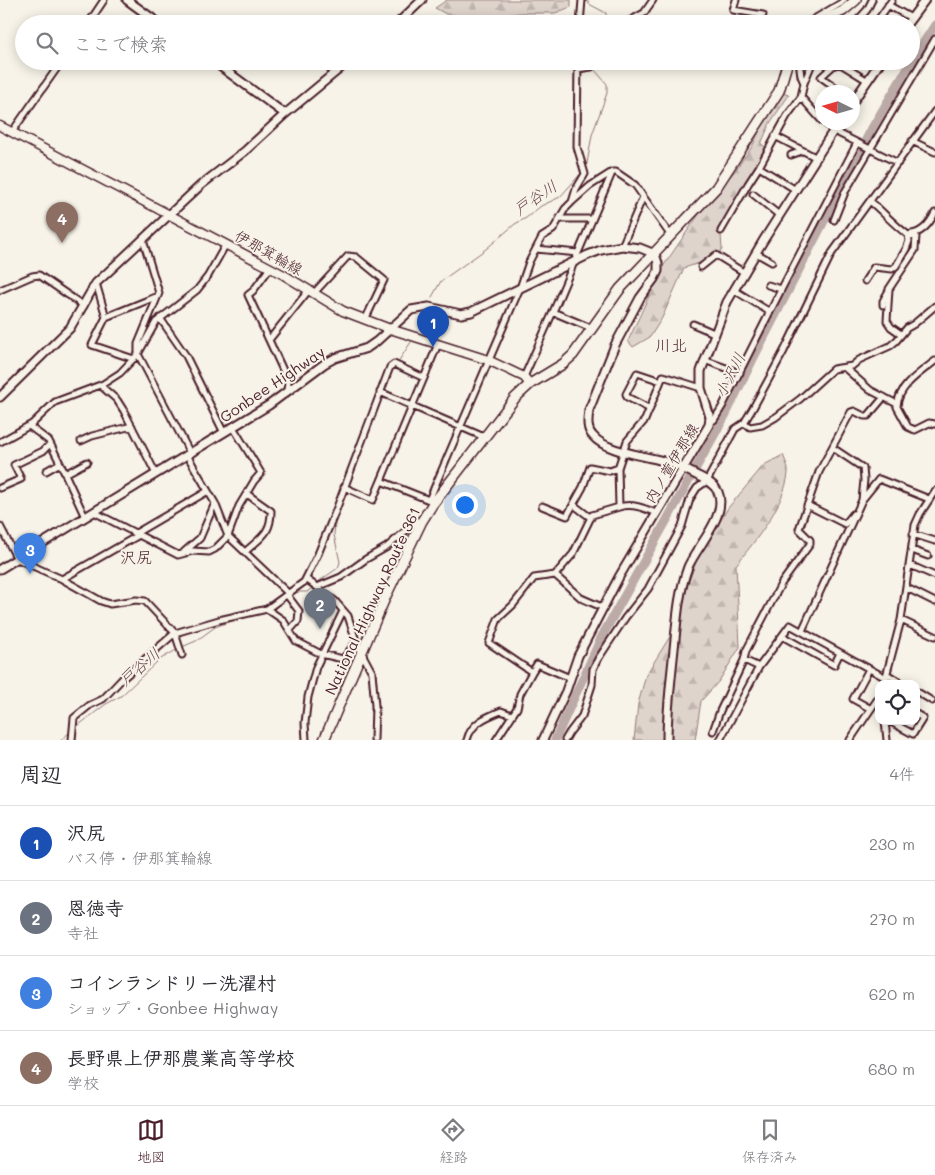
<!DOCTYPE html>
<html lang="ja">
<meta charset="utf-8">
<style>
body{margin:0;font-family:Mali,"Klee One",sans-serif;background:#f2f2f3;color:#2b2b33}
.controls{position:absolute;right:15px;bottom:15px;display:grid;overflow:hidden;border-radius:10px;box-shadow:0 2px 12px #0003}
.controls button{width:45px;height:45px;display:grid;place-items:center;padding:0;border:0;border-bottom:1px solid #e1e1e2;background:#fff;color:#2b2b33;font:25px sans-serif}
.compass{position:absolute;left:815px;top:85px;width:45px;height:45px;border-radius:50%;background:#fff;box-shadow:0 2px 12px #0003;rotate:275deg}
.you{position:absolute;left:464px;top:504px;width:18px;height:18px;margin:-12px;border:4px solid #fff;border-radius:50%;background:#1a73e8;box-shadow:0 0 0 8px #1a73e833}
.badge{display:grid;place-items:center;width:32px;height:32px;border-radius:50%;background:#4a1f2b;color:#fff;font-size:16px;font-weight:700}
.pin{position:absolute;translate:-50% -41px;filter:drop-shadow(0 1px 2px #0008)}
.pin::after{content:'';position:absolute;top:26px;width:18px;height:15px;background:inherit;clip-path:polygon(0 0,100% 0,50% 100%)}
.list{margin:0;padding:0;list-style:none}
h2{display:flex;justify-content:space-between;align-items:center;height:65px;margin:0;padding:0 20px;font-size:21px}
h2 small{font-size:16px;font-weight:400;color:#7c7c81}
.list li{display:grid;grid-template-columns:32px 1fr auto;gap:15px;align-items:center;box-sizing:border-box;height:75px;padding:0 20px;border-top:1px solid #e1e1e2}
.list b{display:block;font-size:19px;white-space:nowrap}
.list p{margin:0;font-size:16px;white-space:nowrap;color:#7c7c81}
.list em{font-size:16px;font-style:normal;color:#7c7c81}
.icon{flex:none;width:28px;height:28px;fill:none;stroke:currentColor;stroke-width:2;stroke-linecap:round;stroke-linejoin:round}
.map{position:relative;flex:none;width:935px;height:740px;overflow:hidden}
.search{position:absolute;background:#fff;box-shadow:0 2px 12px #0003;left:15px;right:15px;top:15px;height:55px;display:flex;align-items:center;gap:12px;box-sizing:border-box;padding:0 18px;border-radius:28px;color:#7c7c81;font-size:19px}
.sheet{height:365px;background:#fff}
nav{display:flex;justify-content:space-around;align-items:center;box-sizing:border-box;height:70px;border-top:1px solid #e1e1e2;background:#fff;font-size:14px;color:#7c7c81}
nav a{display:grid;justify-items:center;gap:2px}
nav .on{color:#4a1f2b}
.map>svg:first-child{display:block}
.forest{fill:url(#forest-firs);stroke:#947a7c}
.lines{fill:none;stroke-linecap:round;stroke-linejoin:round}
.stream{stroke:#8e7275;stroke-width:1}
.river{stroke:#bcaaa7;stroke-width:9}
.street-casing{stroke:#4a1f2b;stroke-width:9}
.secondary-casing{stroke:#4a1f2b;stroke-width:11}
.primary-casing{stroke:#4a1f2b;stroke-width:11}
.highway-casing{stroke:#4a1f2b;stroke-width:12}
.street{stroke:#f7f3e8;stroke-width:5}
.secondary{stroke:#f7f3e8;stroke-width:7}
.primary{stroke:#f7f3e8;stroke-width:8}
.highway{stroke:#f7f3e8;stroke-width:9}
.labels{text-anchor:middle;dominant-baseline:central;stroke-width:4;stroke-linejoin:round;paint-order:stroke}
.street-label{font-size:15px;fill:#4a1f2b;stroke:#f7f3e8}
.water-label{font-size:16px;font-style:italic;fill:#6c4950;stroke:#f7f3e8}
.neighbourhood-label{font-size:16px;fill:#4a1f2b;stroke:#f7f3e8}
</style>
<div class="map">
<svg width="935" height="740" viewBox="0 0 935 740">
<defs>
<pattern id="forest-firs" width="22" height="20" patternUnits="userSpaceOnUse" patternTransform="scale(1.25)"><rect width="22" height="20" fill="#ded4cc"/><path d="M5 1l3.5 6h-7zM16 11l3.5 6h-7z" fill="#c0b6af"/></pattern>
</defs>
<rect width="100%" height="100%" fill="#f7f3e8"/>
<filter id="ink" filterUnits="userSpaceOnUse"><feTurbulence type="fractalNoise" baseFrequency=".02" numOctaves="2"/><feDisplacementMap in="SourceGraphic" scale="10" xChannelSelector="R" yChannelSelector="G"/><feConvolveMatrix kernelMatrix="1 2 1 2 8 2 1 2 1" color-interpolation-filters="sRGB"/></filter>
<g filter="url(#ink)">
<!-- forest -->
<path class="forest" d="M447,0H571V7L555,13H520L480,18L446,14L435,8Z
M782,93L789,95L770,123L761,144L767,148L766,157L742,190L721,235L722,249L718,257L684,268L662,318L650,337L633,347L628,341L662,268L708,201L734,172L752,147L771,106Z
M783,455C785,460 789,468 788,473C785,505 755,541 736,565L740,647L719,681L701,701L695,740H634L638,704L646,675L679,622L688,584L697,559L728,508L764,465Z"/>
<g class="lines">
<!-- stream -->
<path class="stream" d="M587,0L589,4L606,13V24
M586,169L592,135L607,93V84L593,68L596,61
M432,297L441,281L486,249L515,224L526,218L541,206L560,197L583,171
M398,362L411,342
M385,391L393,369
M348,487L383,395
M315,584L338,568L340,562L334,535L335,524L347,490
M296,592H307L313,587
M273,609L284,600
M182,647L196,641L215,627L234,620L266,613
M75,728L106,704L121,696L159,660L178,649
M61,740L70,732"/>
<!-- river -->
<path class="river" d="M555,740L601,638L726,414L754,357L872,128L913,59L935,25"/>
<!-- street casing -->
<g class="street-casing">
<path id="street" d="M736,0L733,10L763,15
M888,5L911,18
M88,24L104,0
M580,24L582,0
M624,24L644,13L653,0
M810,24L809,22L841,3L844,0
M854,24L867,10L872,0
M875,24L892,0
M799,61L801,76L804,83L801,97L822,121
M828,61L833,66L821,77L842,92
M833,66L839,63L868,81
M578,69L591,67L593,61
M804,83L813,61
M824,122L834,131L898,163
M12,132L62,61
M775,136L817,158
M912,141L935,152
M791,155L802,151
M759,167L796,190
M753,194L779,215
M572,202L576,189L585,174L577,147L578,61
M560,219H592
M834,220L845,192L935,39
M721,231L748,184L759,167L787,116L801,97
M911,234C923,233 930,223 935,213
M143,240L159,293L138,344V354L190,453
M622,246L643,197
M536,249L578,253
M756,253L772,262
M701,267L716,255L745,273
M270,268L253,291L248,295L288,381L287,391
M865,281L874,267L892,269L896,266L906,249L909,241L908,235C894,225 883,212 870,201
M96,283L106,317L92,345L134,359
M768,285L781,289
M0,290L32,276L39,275L84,306
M734,290L770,312
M314,293L348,256L356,257L384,280L365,320
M883,305V301L888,292
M553,312L591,328
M106,317L158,296
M160,318L186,356L224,433
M693,324L714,333
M901,334L891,327L887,321L889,289L915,250L916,236L909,237
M269,340L309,290
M704,360L740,373
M935,361C920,373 898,386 897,407L908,427L915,430L929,423L935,424
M845,368L870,390L897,404
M524,377L553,312L612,173
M100,385L117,400L124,411L156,474
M380,392L484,437
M650,409L627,397L626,394L637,373L661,381
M710,421L714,420L722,407L783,286L857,143
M744,423L750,427L762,425L776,417L800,399L833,369L852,366L859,360L890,346L896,341L907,328L914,324L935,306
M29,426L49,441L60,463
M81,441L92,436L132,426
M0,442L32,424L55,402L103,384L120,373L138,354L156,322L197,290L208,276L226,244
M187,455L215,503L228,536L289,594
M46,471L60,463L85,517
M65,474L87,462
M381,481L429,500L520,288L529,262L542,237L553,230L565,209L572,202L590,186L612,172H616L635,185L671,236
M344,487L373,500L424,378
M0,488L21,479L14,465L43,451L50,444
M862,500L879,479L929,499
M574,505L591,518
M807,505L845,524L853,514
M542,506L567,516L583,487L590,467L610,471L618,468L627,441L645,420L663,376L701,388
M619,507C632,503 644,508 656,513
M94,512L178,555L193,551L209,552L215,549L228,536L239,506L254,481L261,473L233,427
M0,526L17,559L62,579L101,601L110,604L136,600L145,601L175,633L182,655
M136,533L208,491
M913,534L935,541
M912,550L928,556
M184,552L200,538L215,503
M245,552C261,537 271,534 271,511L247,494
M910,565L935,576
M555,575L573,554L592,515L619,507L618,468
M62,579L139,535
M306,579L317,587L324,594L334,600L348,616L357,644L372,672L375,706L374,740
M317,587L341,577L366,559L387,547L417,521H422
M907,588L935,602
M287,595L299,611L298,621L290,630
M267,609L283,620L296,641L321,654L343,659L353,646L357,644
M901,620L935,636
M802,631L862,500L864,480L863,468L833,448
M782,636L834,665L840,653
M759,667L744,660L746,651L781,584L810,544V540L799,529L819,472L851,412L854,411L864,416H868L884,397
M869,669L853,699L871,709
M532,672L537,664L570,678
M887,674L903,684
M884,684L901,620L915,525L920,514L935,491
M916,691L932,701
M885,721L887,740
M889,721L913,734L923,718L916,714
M713,731L720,711L744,660
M72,740L74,718L90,705L103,699L122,679L175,633L219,620L267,609L304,582L318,554L336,510L390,367L394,364L424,378L438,344
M306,740L305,723L308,697L316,667L343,611
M467,740C471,723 486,717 501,711L512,715
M496,740L517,708L520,694L532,672L489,643L498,619L513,605L534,578L555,575L581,598L604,608
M565,740L569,733L582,716L592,685L593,669L598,659L625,618L648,589L682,526L690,499L697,488L707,481L735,429L744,423L753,408L784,351L832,253L935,111
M720,740L759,667L790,625L886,678
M850,740L879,697"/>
</g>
<!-- secondary casing -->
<g class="secondary-casing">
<path id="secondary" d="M127,0L160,24
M397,24L422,0
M907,24L925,0
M213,61L285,114
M852,103L881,61
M0,397L70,328L96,283L107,273L201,185L245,151L285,114L349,61
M0,569L269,405L324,364L335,358L367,348L377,341L411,310L429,307L461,314L471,312L588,255L601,250L622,246L640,248L655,254L658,263V271L654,279L640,298L615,345L589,410C588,419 586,429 593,436C606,452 644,455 663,461C676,464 687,470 698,476C706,480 714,484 718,492C728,515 697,546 688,567C678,594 677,621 674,649C671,679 667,710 667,740
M543,740L566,691L578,656L619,577L709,425L710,417L701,388V371L727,302L763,241L839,122"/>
</g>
<!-- primary casing -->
<g class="primary-casing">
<path id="primary" d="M0,126L284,275L343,311L390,329L488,360L524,377L530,384"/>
</g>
<!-- highway casing -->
<g class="highway-casing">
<path id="highway" d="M815,24L843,11L856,0
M324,740L386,596L422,521L432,505L515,398L530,384L563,364L573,355L620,289L716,188L779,91L788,61"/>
</g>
<!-- street -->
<use href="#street" class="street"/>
<!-- secondary -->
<use href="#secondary" class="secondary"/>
<!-- primary -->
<use href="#primary" class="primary"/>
<!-- highway -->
<use href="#highway" class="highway"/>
</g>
</g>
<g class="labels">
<!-- street labels -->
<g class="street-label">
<text transform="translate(269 252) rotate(29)">伊那箕輪線</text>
<text transform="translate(272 384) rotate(-34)">Gonbee Highway</text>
<text transform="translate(671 463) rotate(-59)">内ノ萱伊那線</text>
<text transform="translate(372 601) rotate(-65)">National Highway Route 361</text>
</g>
<!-- water labels -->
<g class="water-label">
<text transform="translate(535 197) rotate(-34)">戸谷川</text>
<text transform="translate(729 375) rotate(-63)">小沢川</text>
<text transform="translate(139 666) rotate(-41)">戸谷川</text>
</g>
<!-- neighbourhood labels -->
<g class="neighbourhood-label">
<text x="671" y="344">川北</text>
<text x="136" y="556">沢尻</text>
</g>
</g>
</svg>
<div class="controls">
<button><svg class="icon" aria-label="locate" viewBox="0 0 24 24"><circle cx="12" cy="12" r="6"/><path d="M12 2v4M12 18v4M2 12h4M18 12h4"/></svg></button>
</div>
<svg class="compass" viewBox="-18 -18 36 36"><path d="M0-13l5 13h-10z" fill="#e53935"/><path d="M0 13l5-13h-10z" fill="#7c7c81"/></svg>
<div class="you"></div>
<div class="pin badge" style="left:433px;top:347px;background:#1a4fb4">1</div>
<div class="pin badge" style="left:320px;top:629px;background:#6b7280">2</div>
<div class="pin badge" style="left:30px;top:574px;background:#3f7fe0">3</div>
<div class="pin badge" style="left:62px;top:243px;background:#8d6e63">4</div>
<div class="search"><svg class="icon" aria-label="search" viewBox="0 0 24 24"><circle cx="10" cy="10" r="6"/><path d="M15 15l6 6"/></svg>ここで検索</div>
</div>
<section class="sheet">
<h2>周辺<small>4件</small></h2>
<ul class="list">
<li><span class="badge" style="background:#1a4fb4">1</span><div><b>沢尻</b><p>バス停 · 伊那箕輪線</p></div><em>230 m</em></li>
<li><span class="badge" style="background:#6b7280">2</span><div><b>恩徳寺</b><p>寺社</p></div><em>270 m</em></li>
<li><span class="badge" style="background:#3f7fe0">3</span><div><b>コインランドリー洗濯村</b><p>ショップ · Gonbee Highway</p></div><em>620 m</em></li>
<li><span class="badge" style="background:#8d6e63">4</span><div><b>長野県上伊那農業高等学校</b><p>学校</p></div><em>680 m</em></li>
</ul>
</section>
<nav>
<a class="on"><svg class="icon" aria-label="map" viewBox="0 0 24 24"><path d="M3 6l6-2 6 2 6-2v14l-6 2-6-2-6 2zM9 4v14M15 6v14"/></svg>地図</a>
<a><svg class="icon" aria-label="directions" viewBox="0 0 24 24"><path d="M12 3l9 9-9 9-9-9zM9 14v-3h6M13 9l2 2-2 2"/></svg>経路</a>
<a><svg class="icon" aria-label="saved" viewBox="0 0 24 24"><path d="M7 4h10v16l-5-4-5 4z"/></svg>保存済み</a>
</nav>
